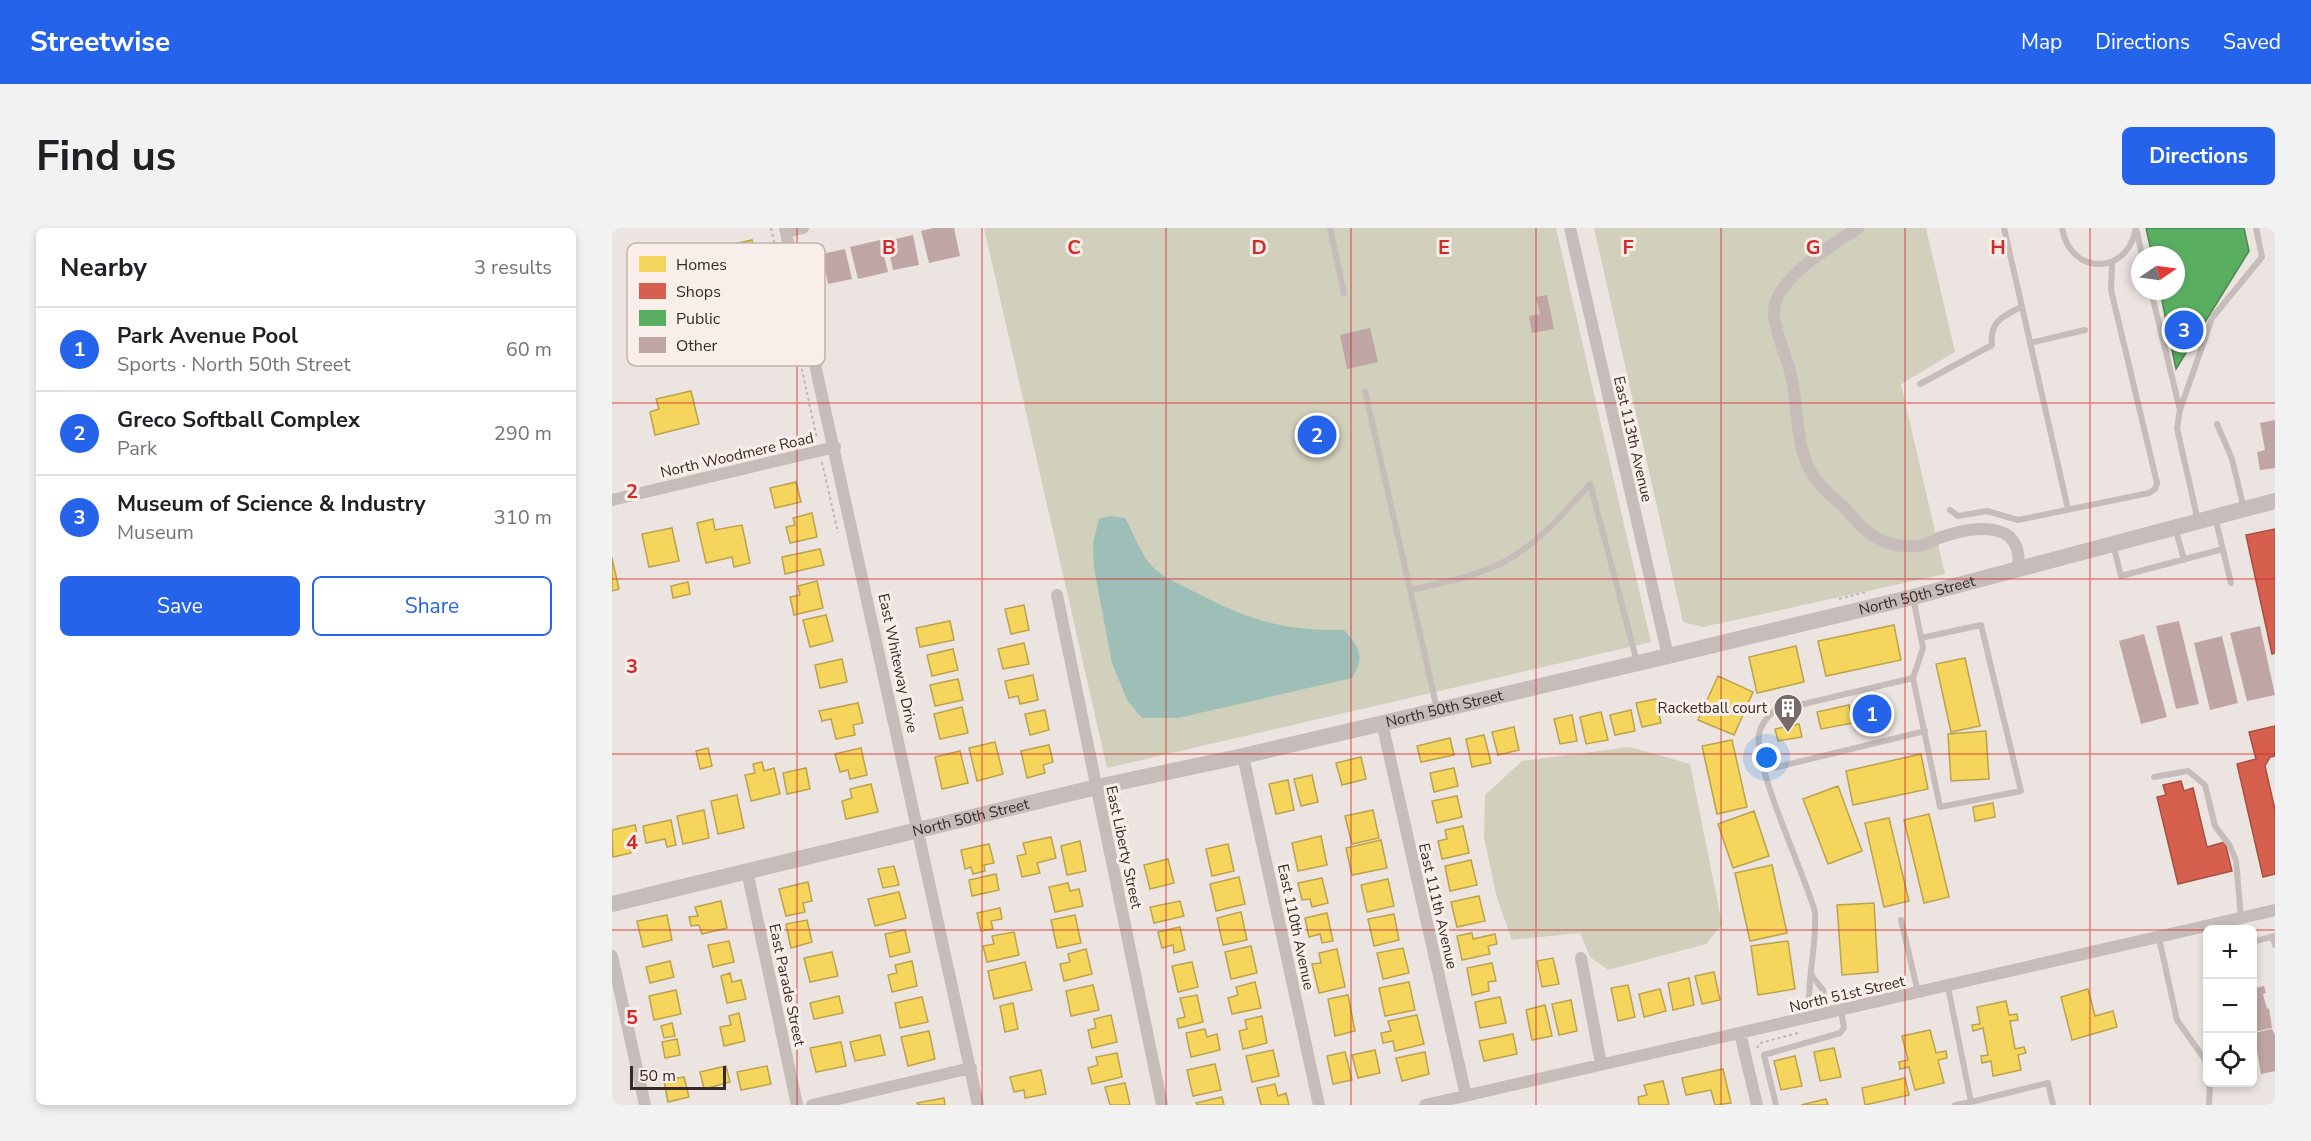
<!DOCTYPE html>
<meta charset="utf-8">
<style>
body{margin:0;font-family:"Nunito Sans",sans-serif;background:#f2f2f2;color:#202124}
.controls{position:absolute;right:18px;bottom:18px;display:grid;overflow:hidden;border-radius:9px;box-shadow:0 3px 9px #0003}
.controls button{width:54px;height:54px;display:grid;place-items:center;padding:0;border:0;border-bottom:2px solid #e0e0e0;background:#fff;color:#202124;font:30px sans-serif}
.compass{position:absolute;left:1519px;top:18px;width:54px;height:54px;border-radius:50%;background:#fff;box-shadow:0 3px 9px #0003;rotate:77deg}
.scale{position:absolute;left:18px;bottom:15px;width:96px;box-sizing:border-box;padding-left:6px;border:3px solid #362a28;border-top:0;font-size:16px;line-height:21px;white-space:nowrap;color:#362a28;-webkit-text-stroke:4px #f9eee9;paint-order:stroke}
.you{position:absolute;left:1155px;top:530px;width:21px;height:21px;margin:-15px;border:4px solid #fff;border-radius:50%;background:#1a73e8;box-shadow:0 0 0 9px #1a73e833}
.badge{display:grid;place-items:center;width:39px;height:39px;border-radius:50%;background:#2563eb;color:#fff;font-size:20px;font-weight:700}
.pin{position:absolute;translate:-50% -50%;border:3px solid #fff;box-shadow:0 2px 6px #0006}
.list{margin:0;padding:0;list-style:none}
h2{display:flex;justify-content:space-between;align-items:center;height:78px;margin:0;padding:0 24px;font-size:26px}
h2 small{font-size:20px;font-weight:400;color:#757577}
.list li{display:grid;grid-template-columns:39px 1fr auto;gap:18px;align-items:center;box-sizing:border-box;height:84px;padding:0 24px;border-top:2px solid #e0e0e0}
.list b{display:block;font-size:22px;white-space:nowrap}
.list p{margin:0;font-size:20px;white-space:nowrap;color:#757577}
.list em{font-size:20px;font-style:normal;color:#757577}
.actions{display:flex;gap:12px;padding:18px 24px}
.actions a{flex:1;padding:14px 0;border:2px solid #2563eb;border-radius:9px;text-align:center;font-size:21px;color:#2563eb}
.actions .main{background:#2563eb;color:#fff}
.icon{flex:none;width:33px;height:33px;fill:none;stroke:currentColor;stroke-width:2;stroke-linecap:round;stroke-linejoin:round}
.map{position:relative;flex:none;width:1663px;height:877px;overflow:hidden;border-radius:9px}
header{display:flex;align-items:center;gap:36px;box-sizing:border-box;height:84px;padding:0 30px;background:#2563eb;color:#fff}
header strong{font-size:28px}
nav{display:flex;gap:33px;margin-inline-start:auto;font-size:21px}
.intro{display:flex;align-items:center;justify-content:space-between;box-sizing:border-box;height:144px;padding:0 36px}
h1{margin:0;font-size:42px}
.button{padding:15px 27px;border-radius:9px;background:#2563eb;color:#fff;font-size:21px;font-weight:700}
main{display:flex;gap:36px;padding:0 36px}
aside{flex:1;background:#fff;border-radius:9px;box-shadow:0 3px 9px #0003}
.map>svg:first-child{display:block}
.green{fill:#d1d0bc}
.water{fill:#9ebeb8}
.homes{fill:#f6d55c;stroke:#bca24c;stroke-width:1.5}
.shops{fill:#d6604d;stroke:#a65042;stroke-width:1.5}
.public{fill:#5aae61;stroke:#4f8650;stroke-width:1.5}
.building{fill:#bfa5a3}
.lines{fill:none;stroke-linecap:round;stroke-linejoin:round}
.path{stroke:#beb6b3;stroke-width:2;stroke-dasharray:3 3;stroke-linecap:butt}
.service{stroke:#c6bdba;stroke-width:6}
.minor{stroke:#c6bdba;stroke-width:12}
.tertiary{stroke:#c6bdba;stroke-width:16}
.grid{fill:none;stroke:#d62828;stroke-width:1.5;stroke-opacity:0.55}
.labels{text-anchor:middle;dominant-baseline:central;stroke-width:6;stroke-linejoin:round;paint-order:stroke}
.street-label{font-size:15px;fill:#362a28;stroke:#f9eee9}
.poi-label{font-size:15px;fill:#362a28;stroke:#f9eee9;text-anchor:end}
.key{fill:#f9eee9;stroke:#beb3af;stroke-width:1.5}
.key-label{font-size:16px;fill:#362a28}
.grid-label{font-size:20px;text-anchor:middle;font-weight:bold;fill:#d62828;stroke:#f9eee9;stroke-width:6;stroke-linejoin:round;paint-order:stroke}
</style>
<header>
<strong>Streetwise</strong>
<nav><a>Map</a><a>Directions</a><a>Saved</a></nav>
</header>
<div class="intro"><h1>Find us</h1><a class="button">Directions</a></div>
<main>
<aside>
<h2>Nearby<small>3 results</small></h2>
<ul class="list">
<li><span class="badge">1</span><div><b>Park Avenue Pool</b><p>Sports · North 50th Street</p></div><em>60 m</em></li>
<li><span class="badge">2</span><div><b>Greco Softball Complex</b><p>Park</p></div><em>290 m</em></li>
<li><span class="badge">3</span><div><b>Museum of Science &amp; Industry</b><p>Museum</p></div><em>310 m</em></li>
</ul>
<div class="actions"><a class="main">Save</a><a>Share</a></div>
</aside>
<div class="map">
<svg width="1663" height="877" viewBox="0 0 1663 877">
<rect width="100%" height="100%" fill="#ece4e1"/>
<!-- green -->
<path class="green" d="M372,0H944L1039,414L495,540Z
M982,0H1314L1343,124L1289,156L1333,346L1091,399L1071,394Z
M1018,519L1078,536L1110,696L1094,716L996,742L978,729L968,705L900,712L885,670L872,610L873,567L910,533Z"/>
<!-- water -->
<path class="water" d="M498,288L513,290C521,304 528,325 540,338C550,349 565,355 579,362C634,391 669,403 732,402C748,420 753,428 740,450L566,490H530L515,472L500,435L482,340L481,315L487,291Z
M1268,472L1274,478L1273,485L1275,492L1271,496L1265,493L1261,501L1256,502L1252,500L1251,492L1246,483L1250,479L1262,482L1263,476Z"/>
<!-- homes -->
<path class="homes" d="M140,12L145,31L114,38L109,19Z
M79,163L87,196L43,207L38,184L47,181L44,171Z
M184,254L189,274L163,280L158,260Z
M200,285L205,309L178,315L174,299L183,297L181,290Z
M101,291L103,302L130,297L138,335L122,339L120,329L94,335L85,295Z
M60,300L67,333L37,339L30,306Z
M208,321L212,337L173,346L170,329Z
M0,330L7,361L0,363Z
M205,353L211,380L182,387L178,369L188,367L186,358Z
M76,354L78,366L61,370L59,358Z
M412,377L417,402L399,406L393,381Z
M214,387L221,413L198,419L191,392Z
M338,393L342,412L308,419L304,400Z
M1282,397L1289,432L1214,448L1206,413Z
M412,415L417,436L391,441L386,421Z
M1184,418L1192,454L1145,465L1137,429Z
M341,421L346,442L320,448L315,427Z
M1353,430L1368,498L1339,504L1324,436Z
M230,431L235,454L208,460L203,437Z
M421,447L426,472L408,476L406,468L397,470L393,453Z
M1106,448L1141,464L1122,507L1086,492Z
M346,451L351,472L323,478L318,457Z
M1044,471L1049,495L1030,499L1024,475Z
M246,475L251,495L241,497L243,507L224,511L219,491L210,493L207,483Z
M1237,477L1241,495L1209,501L1205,484Z
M350,479L356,505L328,511L322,486Z
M433,482L437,502L418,507L413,486Z
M1019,482L1023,503L1003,507L998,487Z
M989,484L996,512L974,516L968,489Z
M960,487L965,513L948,516L942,491Z
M1187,496L1190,509L1166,513L1163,501Z
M902,499L907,522L886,527L880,504Z
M1374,503L1377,551L1339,553L1336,506Z
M872,507L879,535L860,539L854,511Z
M838,510L842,527L809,534L805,518Z
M1120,512L1135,579L1105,586L1090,518Z
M383,514L391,546L365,553L357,520Z
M437,517L441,534L431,537L433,545L415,550L409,523Z
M96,520L100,538L88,541L84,523Z
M249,520L255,547L238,551L236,542L228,544L223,526Z
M348,523L356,555L330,561L323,529Z
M1309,526L1316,561L1241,577L1234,543Z
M749,529L754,551L730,557L724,535Z
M150,534L152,543L162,540L168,566L139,573L133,547L143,545L141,536Z
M194,540L198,561L175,566L171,545Z
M842,540L846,558L822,564L818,545Z
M700,547L706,574L689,578L682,551Z
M676,552L682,582L664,586L657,556Z
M259,556L266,584L234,591L230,573L240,570L238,561Z
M1226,558L1250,623L1216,636L1191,571Z
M125,567L132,600L106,606L99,573Z
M845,568L850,589L825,595L820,573Z
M1381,575L1383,589L1363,593L1361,579Z
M92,582L97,610L71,616L65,588Z
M761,582L767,610L740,616L733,588Z
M1142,583L1157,628L1121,640L1106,596Z
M1317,586L1337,669L1312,675L1292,592Z
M1277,590L1297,673L1272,679L1253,595Z
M59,592L64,617L55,619L53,611L34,615L31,598Z
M23,597L27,615L17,617L19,625L1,629L0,602Z
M851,598L857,625L830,631L826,613L835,611L833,602Z
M709,608L715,637L686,643L680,615Z
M439,609L444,630L425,635L428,645L410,649L405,628L414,626L411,615Z
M769,612L775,640L740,647L734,620Z
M468,613L474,643L455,647L449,618Z
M377,616L382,635L372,637L373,643L361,646L359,639L353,641L349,622Z
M616,616L622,643L600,648L594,621Z
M556,631L562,655L538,661L532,637Z
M859,632L865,657L838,663L833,638Z
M1160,637L1175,705L1138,713L1123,645Z
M282,638L287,657L271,660L266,641Z
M384,646L387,662L360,668L357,652Z
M627,649L633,676L604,683L598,656Z
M710,650L716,675L700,679L698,671L690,672L686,655Z
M776,651L782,678L755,684L749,657Z
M196,654L200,673L191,675L193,684L174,688L167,661Z
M456,655L458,663L467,661L471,678L443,684L437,659Z
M287,664L294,690L263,698L256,671Z
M867,668L873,693L845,699L839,674Z
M109,673L115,700L90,706L87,697L79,698L77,689L86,688L83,679Z
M568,673L572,688L542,695L538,679Z
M1262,675L1266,744L1230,747L1225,677Z
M388,680L390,691L379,693L381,701L369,703L365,685Z
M629,684L635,712L611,717L605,690Z
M715,685L721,713L710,715L708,706L697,709L693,690Z
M782,686L787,712L762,718L756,691Z
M55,687L60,712L31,719L25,693Z
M463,687L469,715L445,720L439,692Z
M195,692L200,714L179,720L174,696Z
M568,699L573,722L562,725L561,717L550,720L546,704Z
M293,702L298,724L278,729L273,706Z
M402,704L407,727L375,734L371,718L382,716L380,708Z
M860,705L861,711L883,706L885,716L876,718L878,726L850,732L845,708Z
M117,713L122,734L101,739L96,717Z
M1176,713L1183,761L1146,767L1139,718Z
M639,718L645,745L619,751L613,724Z
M791,720L797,745L771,751L765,725Z
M474,721L480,746L452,753L448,736L458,734L456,726Z
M725,721L733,759L707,765L700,736L709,735L707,725Z
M220,724L226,748L198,754L192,730Z
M941,730L947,756L930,759L925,733Z
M58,733L62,749L38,755L34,739Z
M300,733L305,758L280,764L276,747L285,745L283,737Z
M413,734L420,762L382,771L376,743Z
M580,734L586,759L566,764L560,738Z
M880,735L884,753L876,754L877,763L860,767L855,740Z
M1102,744L1108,772L1090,776L1083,748Z
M118,745L120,754L129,752L134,771L115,775L109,748Z
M1077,750L1082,777L1061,782L1056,755Z
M643,754L649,780L620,786L616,770L626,767L624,759Z
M797,754L803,782L773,788L767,760Z
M481,757L487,782L459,788L454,763Z
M1016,757L1023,789L1006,793L999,760Z
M1048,761L1054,783L1032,789L1027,766Z
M1476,761L1483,788L1501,783L1505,799L1460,812L1449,769Z
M64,762L69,786L42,792L37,768Z
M585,767L591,794L567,800L565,791L573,789L568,770Z
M736,767L743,803L723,808L716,771Z
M227,768L231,785L202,791L198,775Z
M310,769L316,794L288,800L283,775Z
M888,769L894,795L868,800L863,774Z
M959,772L965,803L947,807L940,776Z
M1394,773L1397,787L1405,786L1406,792L1398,793L1403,821L1412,819L1414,825L1406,827L1409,842L1381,848L1379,833L1370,835L1369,828L1376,827L1371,800L1361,803L1360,797L1368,796L1365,779Z
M401,775L406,801L393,804L388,778Z
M933,777L940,808L920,812L914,782Z
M127,785L133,813L112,818L108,799L119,797L117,788Z
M499,787L505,814L480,820L476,802L484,800L482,791Z
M805,787L812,816L783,823L781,813L771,815L769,805L779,803L776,793Z
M650,788L655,815L631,821L627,803L635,801L633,792Z
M60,795L63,808L52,810L49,798Z
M593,801L595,809L605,806L608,822L579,829L574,805Z
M1318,802L1324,825L1334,823L1335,830L1326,832L1332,855L1303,862L1297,839L1288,841L1287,834L1296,832L1290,808Z
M317,803L323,831L296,838L289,809Z
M901,806L905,826L872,833L867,813Z
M268,807L273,827L243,833L238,814Z
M65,811L68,827L53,830L50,814Z
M229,814L234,838L204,844L198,820Z
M1222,820L1229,849L1208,853L1202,824Z
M661,822L667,848L640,854L634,828Z
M763,822L768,845L746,850L740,827Z
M733,824L740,852L721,856L715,828Z
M813,824L817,846L790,853L784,830Z
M505,825L510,849L480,856L476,840L486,837L484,829Z
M1183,828L1190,858L1169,862L1162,833Z
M603,836L609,862L581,868L575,842Z
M114,838L118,854L92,861L88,844Z
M155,838L159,856L129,862L125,844Z
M1111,841L1119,875L1103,877L1099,862L1074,867L1070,850Z
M429,842L434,866L413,870L412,862L402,864L398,849Z
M72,849L77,869L56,874L52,853Z
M1293,850L1297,867L1253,877L1250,860Z
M1051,853L1057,877H1027L1026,869L1035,867L1032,857Z
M513,855L518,877H498L493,859Z
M663,856L666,868L674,865L677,877H649L645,860Z
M610,869L612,877H585L584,875Z
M332,870L333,877H306L305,875Z
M1214,871L1216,877H1189Z"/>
<!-- shops -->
<path class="shops" d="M1663,301V425L1660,426L1634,307Z
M1663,498V528L1658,529L1653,538L1663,582V646L1651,649L1625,536L1644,531L1637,504Z
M1569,553L1572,563L1581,560L1595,619L1613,614L1620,643L1566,656L1545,569L1554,567L1551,557Z"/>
<!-- public -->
<path class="public" d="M1534,0H1632L1637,23L1564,141L1548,63H1564V27H1540Z"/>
<!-- building -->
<path class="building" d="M321,0H342L348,28L317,35L309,3Z
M301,7L307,37L281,42L275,13Z
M268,12L276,44L246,51L238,19Z
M233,21L240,51L216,56L210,26Z
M935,67L942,101L920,105L917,88L928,86L924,69Z
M758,100L766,134L735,141L728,107Z
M1663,192V240L1648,242L1645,224L1653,222L1648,195Z
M1567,393L1587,476L1564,481L1544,398Z
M1648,398L1663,467L1635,473L1618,405Z
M1532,406L1555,489L1529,496L1507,413Z
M1610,408L1626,475L1598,482L1582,415Z
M1652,758L1654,765L1651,766L1655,781L1657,780L1660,800L1641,804L1640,761Z
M1660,801L1663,807V843L1649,846L1642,805Z"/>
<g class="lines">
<!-- path -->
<path class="path" d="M159,0L205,211
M210,234L226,305
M1227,371L1254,364
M1145,820L1148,815L1186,805"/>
<!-- service -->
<path class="service" d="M718,0L732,65
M1392,0L1456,281
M1450,0C1458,48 1516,48 1524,0
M1525,4L1530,27
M1539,63L1568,182
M1418,115L1473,102
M1308,156L1380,117C1377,94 1391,88 1409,79
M753,163L825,481
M1605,196L1620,231L1632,281
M1338,282L1346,288L1375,283L1406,292L1537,265L1543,261L1545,255L1499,62L1500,35
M1603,289L1619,355
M1586,293L1565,200L1568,182L1600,90L1650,29L1644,0
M1563,299L1572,332
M1501,316L1509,348L1611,321
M799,362C829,355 860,349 888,336C924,318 952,285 978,256L1025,434
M1301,369L1311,420L1301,450L1328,579L1409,563L1369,397L1309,410
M1153,542L1313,503
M1542,549L1576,543L1593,557L1603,598L1618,618L1624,633L1629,690
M1289,692L1306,764
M1661,708L1663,717
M1547,710L1565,792L1596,836
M1640,714L1663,708
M1200,748L1211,762L1214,785
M1336,759L1359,874L1343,877
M1198,788C1194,753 1205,719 1203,684C1192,644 1142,540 1147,506C1149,496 1155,490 1162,483L1301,450
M1359,874L1436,855L1441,877
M1164,877L1152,827L1228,805L1232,800L1229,783
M1597,877L1598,854"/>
<!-- minor -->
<path class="minor" d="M173,0L366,877
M958,0L1056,428
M1246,0C1221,17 1161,51 1162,85C1163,106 1174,126 1179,147C1187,182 1182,221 1204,252C1212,262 1224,271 1233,281C1242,289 1252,303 1263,309C1277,317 1294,320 1311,317C1317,316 1322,312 1327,310C1360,298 1413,290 1406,341
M174,4L191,0
M0,272L223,219
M445,367L550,877
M770,495L854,868
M631,528L707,877
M135,643L185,877
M0,728L33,877
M969,730L989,836
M1128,805L1145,877
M200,877L359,840
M813,877L1663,682"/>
<!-- tertiary -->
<path class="tertiary" id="s1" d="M0,676L485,559L631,528L1056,428L1301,369L1663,273"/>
</g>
<!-- grid -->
<path class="grid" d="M185,0V877M370,0V877M554,0V877M739,0V877M924,0V877M1109,0V877M1293,0V877M1478,0V877M0,175H1663M0,351H1663M0,526H1663M0,702H1596M1640,702H1663"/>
<!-- icons -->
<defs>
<g id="building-pin" transform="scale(1.5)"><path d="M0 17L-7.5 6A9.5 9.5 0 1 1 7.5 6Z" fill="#766b69" stroke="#f9eee9"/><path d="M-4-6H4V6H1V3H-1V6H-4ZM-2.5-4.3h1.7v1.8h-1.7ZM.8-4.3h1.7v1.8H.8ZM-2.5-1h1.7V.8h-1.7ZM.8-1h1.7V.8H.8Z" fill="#fff"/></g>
</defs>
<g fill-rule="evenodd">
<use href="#building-pin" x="1176" y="480"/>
</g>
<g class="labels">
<!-- street labels -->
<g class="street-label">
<text transform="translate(1021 211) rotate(77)">East 113th Avenue</text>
<text transform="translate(125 227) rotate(-13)">North Woodmere Road</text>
<text stroke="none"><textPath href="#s1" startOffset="1341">North 50th Street</textPath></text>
<text transform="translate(286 435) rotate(78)">East Whiteway Drive</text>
<text stroke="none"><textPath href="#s1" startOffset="855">North 50th Street</textPath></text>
<text stroke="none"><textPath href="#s1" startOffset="369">North 50th Street</textPath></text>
<text transform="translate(512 619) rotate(78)">East Liberty Street</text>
<text transform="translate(826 678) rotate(77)">East 111th Avenue</text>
<text transform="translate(684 699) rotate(78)">East 110th Avenue</text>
<text transform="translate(175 757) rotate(78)">East Parade Street</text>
<text transform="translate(1235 766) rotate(-13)">North 51st Street</text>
</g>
<!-- poi labels -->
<g class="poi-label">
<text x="1155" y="480">Racketball court</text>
</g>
</g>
<!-- legend -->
<rect x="15" y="15" width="198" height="123" rx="9" class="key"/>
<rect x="27" y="28" width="27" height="16" fill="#f6d55c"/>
<rect x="27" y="55" width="27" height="16" fill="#d6604d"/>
<rect x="27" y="82" width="27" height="16" fill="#5aae61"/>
<rect x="27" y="109" width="27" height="16" fill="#bfa5a3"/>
<g class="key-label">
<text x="64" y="42">Homes</text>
<text x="64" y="69">Shops</text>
<text x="64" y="96">Public</text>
<text x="64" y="123">Other</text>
</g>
<g class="grid-label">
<text x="277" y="26">B</text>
<text x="462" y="26">C</text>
<text x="647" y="26">D</text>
<text x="832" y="26">E</text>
<text x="1016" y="26">F</text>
<text x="1201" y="26">G</text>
<text x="1386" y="26">H</text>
<text x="20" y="270">2</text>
<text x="20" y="445">3</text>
<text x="20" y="621">4</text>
<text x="20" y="796">5</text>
</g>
</svg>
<div class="controls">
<button>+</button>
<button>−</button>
<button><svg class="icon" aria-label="locate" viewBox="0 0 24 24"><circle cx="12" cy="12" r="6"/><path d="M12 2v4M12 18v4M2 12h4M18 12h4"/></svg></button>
</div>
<svg class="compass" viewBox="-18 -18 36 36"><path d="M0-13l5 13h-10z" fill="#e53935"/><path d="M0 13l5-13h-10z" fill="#757577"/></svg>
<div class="scale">50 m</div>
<div class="you"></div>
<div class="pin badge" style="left:1260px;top:486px">1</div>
<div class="pin badge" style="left:705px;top:207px">2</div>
<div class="pin badge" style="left:1572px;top:102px">3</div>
</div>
</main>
